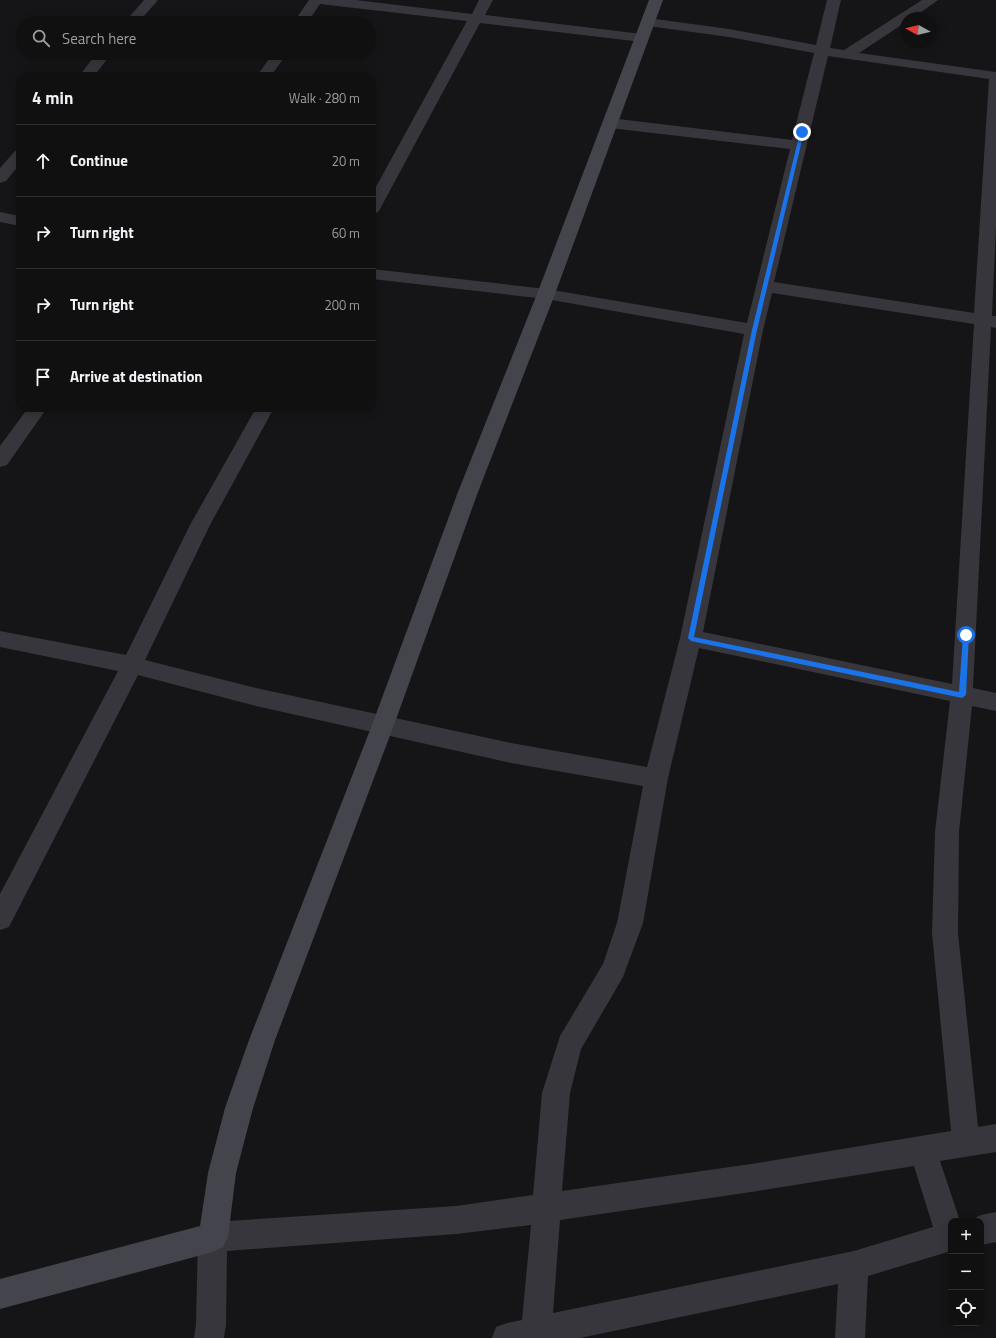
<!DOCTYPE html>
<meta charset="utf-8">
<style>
body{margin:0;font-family:"Titillium Web",sans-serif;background:#19191a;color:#f1f3f6}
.controls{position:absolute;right:12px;bottom:12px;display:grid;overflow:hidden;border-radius:8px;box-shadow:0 2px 10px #0003}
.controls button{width:36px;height:36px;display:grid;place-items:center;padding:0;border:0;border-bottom:1px solid #303031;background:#101011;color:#f1f3f6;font:20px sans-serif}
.compass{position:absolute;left:900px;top:12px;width:36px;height:36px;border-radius:50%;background:#101011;box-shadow:0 2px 10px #0003;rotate:278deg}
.stop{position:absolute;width:12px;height:12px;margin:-9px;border:3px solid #1a73e8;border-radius:50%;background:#fff}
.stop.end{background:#1a73e8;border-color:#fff;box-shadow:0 1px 4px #0008}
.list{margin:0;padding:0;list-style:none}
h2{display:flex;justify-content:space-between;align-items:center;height:52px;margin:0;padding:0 16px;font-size:17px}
h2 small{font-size:13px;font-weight:400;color:#9c9d9f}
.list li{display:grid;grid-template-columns:26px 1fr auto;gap:12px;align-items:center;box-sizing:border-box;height:72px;padding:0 16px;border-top:1px solid #303031}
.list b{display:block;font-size:15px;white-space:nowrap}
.list em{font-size:13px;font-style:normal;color:#9c9d9f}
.icon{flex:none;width:22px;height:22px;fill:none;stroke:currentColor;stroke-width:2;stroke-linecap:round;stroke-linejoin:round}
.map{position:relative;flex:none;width:996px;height:1338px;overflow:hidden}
.search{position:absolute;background:#101011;box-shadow:0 2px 10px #0003;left:16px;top:16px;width:360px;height:44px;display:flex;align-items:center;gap:10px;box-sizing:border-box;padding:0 14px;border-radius:22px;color:#9c9d9f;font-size:15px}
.panel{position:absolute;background:#101011;box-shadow:0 2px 10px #0003;left:16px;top:72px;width:360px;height:340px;border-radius:12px}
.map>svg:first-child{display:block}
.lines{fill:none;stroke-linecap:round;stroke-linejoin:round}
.street{fill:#36363c;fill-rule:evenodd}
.secondary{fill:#44444c;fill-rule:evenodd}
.route{fill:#1a73e8}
</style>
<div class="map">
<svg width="996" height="1338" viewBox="0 0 996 1338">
<rect width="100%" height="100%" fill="#151517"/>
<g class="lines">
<!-- street -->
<path class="street" d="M144,0H158L138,23H124Z
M309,0H356L472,14L479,0H493L485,15L642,34L647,35L649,38L647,41L642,42L480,23L380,209L378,212L372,214V194L467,21L320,4L307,23H293Z
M827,0H841L830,48L844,50L922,0H938L913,18H906V22L859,53L996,72V226L992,316H996V328L991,327L973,688L996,693V711L972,706L959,832L958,933L978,1127L996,1124V1152L940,1161L960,1221H951V1251L868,1276L865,1338H835L838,1284L580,1338H492L496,1327L507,1323L522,1320L531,1225L456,1234L227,1251L226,1324L224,1338H194L196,1324L198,1237L203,1227L213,1222L456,1206L533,1195L542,1093L560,1036L603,964L617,923L643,786L511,763L256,706L138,675L9,927L0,930V894L118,671L0,647V631L126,655L190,525L256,408H274L210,525L145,660L256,688L511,743L647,767L680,638L744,334L546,299L372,279V269L546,289L747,323L790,149L610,128L605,126L602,123L605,120L610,118L792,140L814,53L729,37L648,26L643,25L641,22L643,19L648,18L729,29L816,45ZM828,56L989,79L974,313L774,282ZM772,293L974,324L952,684L703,632L763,330ZM699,648L950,701L935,832L932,933L951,1131L758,1163L562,1191L570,1093L581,1049L623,977L643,923L668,778ZM914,1166L933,1227L854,1251L553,1313L560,1220L758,1191Z
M97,53H112L94,76H79Z
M273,53H287L271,76H257Z
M20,149V164L6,181L0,183V168L15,151Z
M0,212L20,216V226L0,222Z
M28,408H47L7,465L0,467V446Z
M996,1212V1242L981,1245V1221H970L971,1220L981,1215Z"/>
<!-- secondary -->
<path class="secondary" d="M649,0H663L555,294L478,492L394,725L275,1040L253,1108L236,1173L228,1237L223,1247L213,1252L0,1309V1279L200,1226L208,1173L225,1108L249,1040L372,725L458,492L537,294Z"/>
</g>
<!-- route -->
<path class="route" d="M802,131L804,132L757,330L694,637L959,692L963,635L966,632L969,635L966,695L962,698L691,641L688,638L752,330L800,132Z"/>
</svg>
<div class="controls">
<button>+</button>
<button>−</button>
<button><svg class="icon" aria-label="locate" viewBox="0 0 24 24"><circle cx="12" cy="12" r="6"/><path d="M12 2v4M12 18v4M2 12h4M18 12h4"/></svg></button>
</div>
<svg class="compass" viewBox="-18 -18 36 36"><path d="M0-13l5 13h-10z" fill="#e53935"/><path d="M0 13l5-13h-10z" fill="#9c9d9f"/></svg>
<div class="stop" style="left:966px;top:635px"></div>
<div class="stop end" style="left:802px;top:132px"></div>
<div class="search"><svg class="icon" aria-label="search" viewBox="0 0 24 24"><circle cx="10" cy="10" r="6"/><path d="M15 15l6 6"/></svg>Search here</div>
<section class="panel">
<h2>4 min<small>Walk · 280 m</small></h2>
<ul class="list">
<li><svg class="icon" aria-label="ahead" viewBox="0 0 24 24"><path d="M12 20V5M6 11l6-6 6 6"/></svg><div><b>Continue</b></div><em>20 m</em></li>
<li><svg class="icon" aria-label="right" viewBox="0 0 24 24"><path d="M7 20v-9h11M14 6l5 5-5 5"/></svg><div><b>Turn right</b></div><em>60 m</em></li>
<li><svg class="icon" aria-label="right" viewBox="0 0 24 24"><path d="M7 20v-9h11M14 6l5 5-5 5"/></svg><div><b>Turn right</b></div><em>200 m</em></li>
<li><svg class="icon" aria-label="arrive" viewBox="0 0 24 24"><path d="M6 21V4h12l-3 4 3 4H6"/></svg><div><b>Arrive at destination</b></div></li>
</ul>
</section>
</div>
